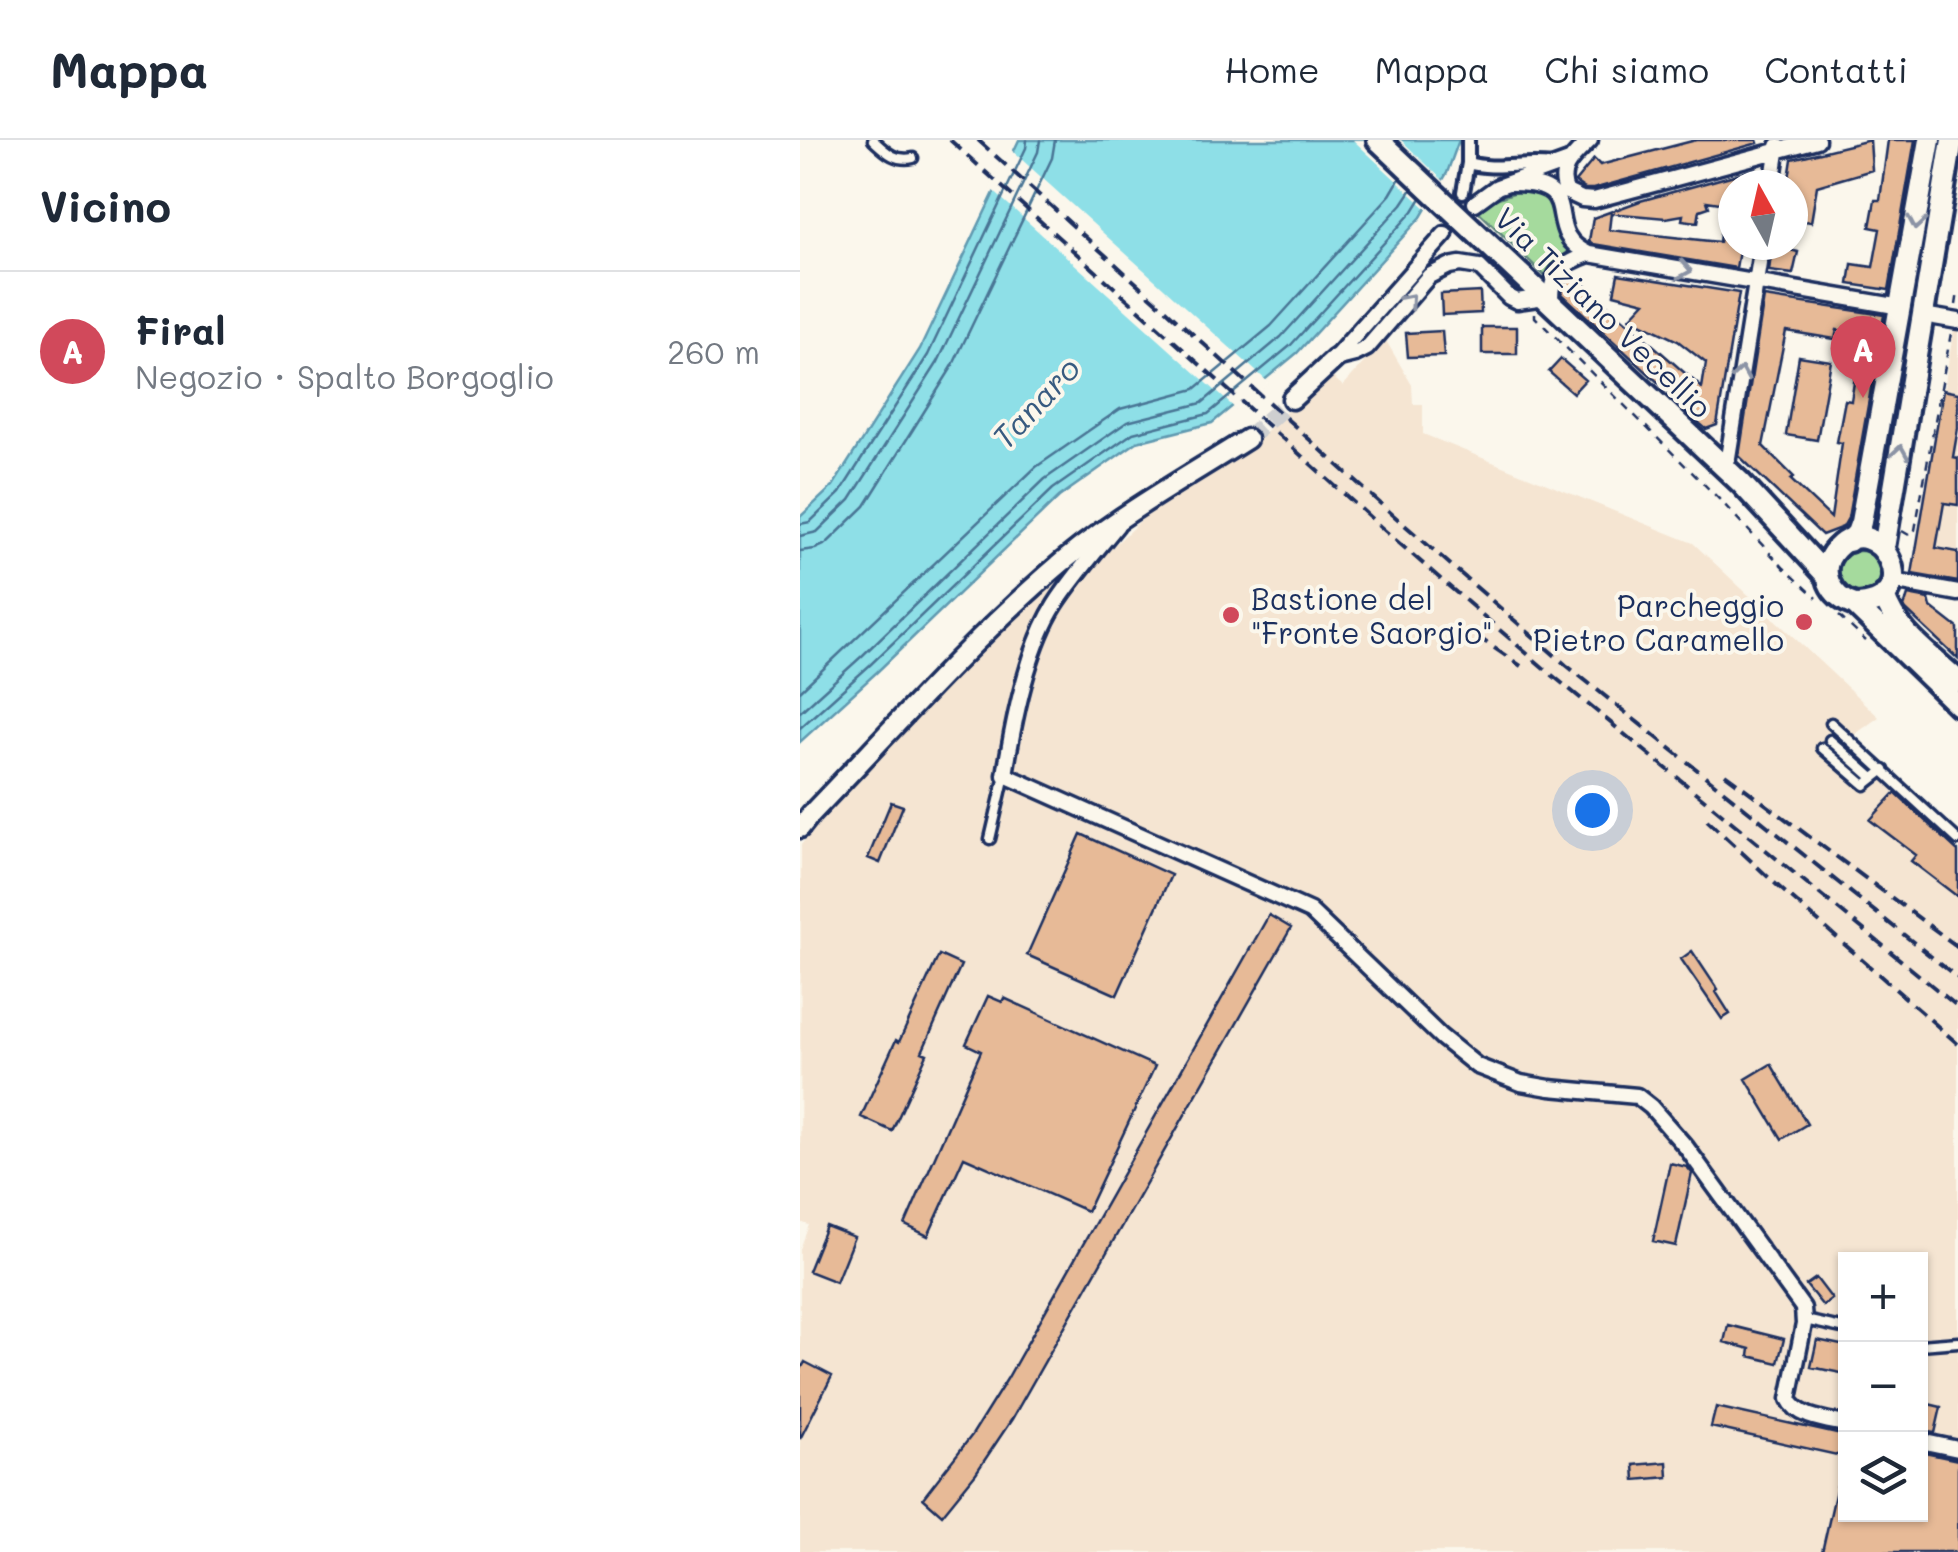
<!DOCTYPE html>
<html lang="it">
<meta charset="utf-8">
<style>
body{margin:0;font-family:Mali,sans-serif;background:#f2f2f3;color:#1f2937}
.controls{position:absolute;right:30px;bottom:30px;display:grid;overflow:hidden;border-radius:0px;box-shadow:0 2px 8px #0004}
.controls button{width:90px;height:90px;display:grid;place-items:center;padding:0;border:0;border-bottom:2px solid #e0e1e3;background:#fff;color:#1f2937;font:50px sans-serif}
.compass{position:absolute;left:918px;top:30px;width:90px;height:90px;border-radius:50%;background:#fff;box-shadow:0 2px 8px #0004;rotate:352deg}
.you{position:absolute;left:792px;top:670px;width:35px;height:35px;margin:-25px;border:8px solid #fff;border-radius:50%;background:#1a73e8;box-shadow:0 0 0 15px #1a73e833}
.badge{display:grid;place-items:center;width:65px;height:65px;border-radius:50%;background:#d1495b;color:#fff;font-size:32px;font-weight:700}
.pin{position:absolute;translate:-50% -82px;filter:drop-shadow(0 2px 5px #0008)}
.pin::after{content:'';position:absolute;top:52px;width:35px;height:30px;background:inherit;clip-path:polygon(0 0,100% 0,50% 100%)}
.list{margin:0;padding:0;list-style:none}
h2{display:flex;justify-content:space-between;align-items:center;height:130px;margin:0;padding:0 40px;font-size:42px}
h2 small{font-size:32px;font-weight:400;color:#747a83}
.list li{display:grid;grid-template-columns:65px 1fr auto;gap:30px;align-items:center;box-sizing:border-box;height:160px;padding:0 40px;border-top:2px solid #e0e1e3}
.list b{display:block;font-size:38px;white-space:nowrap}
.list p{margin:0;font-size:32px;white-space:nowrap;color:#747a83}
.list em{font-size:32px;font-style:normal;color:#747a83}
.icon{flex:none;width:55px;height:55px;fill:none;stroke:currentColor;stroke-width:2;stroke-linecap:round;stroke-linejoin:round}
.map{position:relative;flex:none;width:1158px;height:1412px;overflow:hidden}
header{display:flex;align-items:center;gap:60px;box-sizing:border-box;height:140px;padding:0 50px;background:#fff;border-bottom:2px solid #e0e1e3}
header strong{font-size:48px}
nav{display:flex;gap:55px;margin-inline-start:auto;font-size:35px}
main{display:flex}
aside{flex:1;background:#fff}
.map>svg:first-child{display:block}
.built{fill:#f5e5d2;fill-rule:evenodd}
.green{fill:#a5da9d;stroke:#60847e;stroke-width:2.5}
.water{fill:#8edfe7;stroke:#6099b0;stroke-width:2.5}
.pier{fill:#fbf7ec}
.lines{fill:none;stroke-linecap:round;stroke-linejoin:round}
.shore{stroke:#497595;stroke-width:2.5}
.building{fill:#e7ba97;stroke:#1b2f5e;stroke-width:2.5;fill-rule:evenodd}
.tertiary-tunnel{stroke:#cecfd0;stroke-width:18;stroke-dasharray:18 9;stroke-linecap:butt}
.service-casing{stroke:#1b2f5e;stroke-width:15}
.pedestrian-casing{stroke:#1b2f5e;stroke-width:18}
.minor-casing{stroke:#1b2f5e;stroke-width:21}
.tertiary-casing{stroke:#1b2f5e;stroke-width:25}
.secondary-casing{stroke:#1b2f5e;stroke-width:28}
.path{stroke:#1b2f5e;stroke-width:2.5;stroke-dasharray:8 8;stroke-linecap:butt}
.service{stroke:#fbf7ec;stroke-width:8}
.pedestrian{stroke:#fbf7ec;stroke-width:10}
.minor{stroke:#fbf7ec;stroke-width:14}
.tertiary{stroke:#fbf7ec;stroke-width:18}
.secondary{stroke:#fbf7ec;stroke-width:20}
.rail{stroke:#1b2f5e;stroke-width:4;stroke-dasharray:15 8;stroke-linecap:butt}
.oneway{stroke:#8b93a5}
.poi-dot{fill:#d1495b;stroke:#fbf7ec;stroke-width:4}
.labels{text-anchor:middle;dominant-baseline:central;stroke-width:8;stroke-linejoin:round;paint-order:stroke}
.street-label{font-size:30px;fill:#1b2f5e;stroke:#fbf7ec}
.poi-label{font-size:30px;fill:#1b2f5e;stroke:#fbf7ec;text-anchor:start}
.water-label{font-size:32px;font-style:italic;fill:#385b80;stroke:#fbf7ec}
</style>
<header>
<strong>Mappa</strong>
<nav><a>Home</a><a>Mappa</a><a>Chi siamo</a><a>Contatti</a></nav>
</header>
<main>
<aside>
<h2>Vicino<small></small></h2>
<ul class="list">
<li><span class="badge">A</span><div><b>Firal</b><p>Negozio · Spalto Borgoglio</p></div><em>260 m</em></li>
</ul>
</aside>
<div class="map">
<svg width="1158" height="1412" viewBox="0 0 1158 1412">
<rect width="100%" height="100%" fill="#fbf7ec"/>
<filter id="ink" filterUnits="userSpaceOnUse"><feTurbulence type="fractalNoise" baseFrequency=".01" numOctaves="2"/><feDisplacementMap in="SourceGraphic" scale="20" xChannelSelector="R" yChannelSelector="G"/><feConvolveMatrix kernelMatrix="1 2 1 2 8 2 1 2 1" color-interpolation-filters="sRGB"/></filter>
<g filter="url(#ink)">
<!-- built -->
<path class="built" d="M1154,189H1158V444L1149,443L1150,439L1138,437L1137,442L1112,437Z
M585,199L612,245L613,264H623V294L893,403L1079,577L1050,598L1095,653L1158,711V1412H0V1109L9,1085L0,1082L1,705L10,693L182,509L263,435L289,413L301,418L355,367L441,314L519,241L529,234L543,246ZM1046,1120H1120V1374H1046Z"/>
<!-- green -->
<path class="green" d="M722,50L741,52L751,60L772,109L751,126L746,137L678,71L692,60Z
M1039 432a21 21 0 1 1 42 0a21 21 0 1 1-42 0Z"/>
<!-- water -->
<path class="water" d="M219,0H659L647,33L621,77L497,213L412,283L337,302L259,357L77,532L0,602V377L33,346L120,209Z"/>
<!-- pier -->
<path class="pier" d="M553,0H601L647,44L630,72Z
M209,8L468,242L469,243L437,270L190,48Z"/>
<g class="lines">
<!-- shore -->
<path class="shore" d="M0,384L10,382L40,353L128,215L226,8L227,0
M0,396L17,392L50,360L138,222L238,12L240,0
M0,411L15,409L26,404L65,366L152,227L252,18L255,0
M0,551L236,327L320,269L395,249L471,186L590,55L600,38
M0,572L62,516L245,339L327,282L402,263L481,197L602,64L612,49
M0,588L70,525L253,349L333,293L408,274L490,206L613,71L621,58"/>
</g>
<!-- building -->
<path class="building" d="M896,0H957L958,3L793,49H785L775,42L794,19L800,25Z
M1070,0L1072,30L1017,46L1011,82L993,79V45H988L992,19Z
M1088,0H1115L1089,150L1049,144L1052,124L1073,127L1080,89L1070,87L1075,60H1080Z
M956,29L961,35L959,45H933V65L907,61L909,67L900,70L898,82L882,80L883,75L866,78L811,73L809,90L919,102L920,94L933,96V105H940L936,128L793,104L789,101L793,78L840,61Z
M972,105H991L990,110L998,112L993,134L969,131Z
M818,134L939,153L917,285L906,289L883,269L885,267L762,154L763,147L773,135L902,248L906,223L878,201L830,178L845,162L814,154Z
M680,152L681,173L642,175L641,154Z
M964,157L1084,175L1048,378L1043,387L1022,395L939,316ZM1037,190L1062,193L1051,261L1045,260L1037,302L1042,303L1031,378L991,340L994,337L963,306L986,191L1035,199Z
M682,187H717V214H682Z
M642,191L644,216L608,217L606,193Z
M999,216L1031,221L1017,300L986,295Z
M761,219L785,240L773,253L749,232Z
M1143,250L1158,253V288L1153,317L1158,318V365L1144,363L1136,408L1158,412V442L1112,434Z
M1108,455L1129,459L1131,467L1158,488V519L1106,470L1104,467Z
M1095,653L1158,711V757L1111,721L1116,715L1070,680Z
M91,662L103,666L80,723L68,718Z
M281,694L371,735L317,855L227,815Z
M469,775L491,788L212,1279L176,1333L142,1375L123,1358L172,1295L207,1239Z
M892,811L918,850L916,852L930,874L922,879L881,819Z
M139,815L161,825L122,912L127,914L92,991L61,977L96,900L99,902Z
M188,856L202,862L204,858L355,926L287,1071L164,1017L128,1096L105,1085L181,911L166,904Z
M971,924L1007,984L982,999L946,939Z
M870,1023L887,1027L892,1033L876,1106L853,1101Z
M26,1086L54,1097L36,1142L8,1131Z
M1016,1138L1032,1159L1023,1166L1006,1145Z
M928,1185L984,1199L978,1223L949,1216L950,1209L924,1202Z
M1017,1200L1046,1206V1234L1011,1227Z
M5,1222L32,1236L0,1299V1231Z
M1120,1262L1141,1267L1135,1293L1120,1291Z
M916,1267L1046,1296V1317L911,1287Z
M1120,1312L1158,1320V1412H1022L1041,1328L1046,1329V1374H1120Z
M867,1322L868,1337L835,1340L834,1325Z"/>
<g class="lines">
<!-- tertiary-tunnel -->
<path class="tertiary-tunnel" d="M447,299L492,259"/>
<!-- service casing -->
<g class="service-casing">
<path id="service" d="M73,0C85,11 95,22 113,18
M1031,583L1158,700
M1030,600L1073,638
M1022,608L1065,645L1084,630
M190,699L205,635
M1005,1180L1046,1189
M1120,1205L1158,1202"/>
</g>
<!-- pedestrian casing -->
<g class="pedestrian-casing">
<path id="pedestrian" d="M668,23C695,31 723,22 751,26
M663,52L668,23V0"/>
</g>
<!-- minor casing -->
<g class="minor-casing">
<path id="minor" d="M790,0C775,15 755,30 767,52L782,59L794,60L1017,0
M713,43C790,44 737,90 789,114L1101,167
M972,45L978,6
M675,63L697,47L769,21
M751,162C750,131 762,124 789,114
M1123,175L1158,181
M535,218L645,94
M535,219L555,214L567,208L629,136L649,126L660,124L679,127L709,157L717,161L745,157
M926,330L962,105
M317,385C296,411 273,437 255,465C227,509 213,583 205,635L510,771L641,897L677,926L721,943L750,948L837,956L851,967L886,1007L1003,1168L1004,1184L989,1259C998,1278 1026,1280 1046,1284
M1092,441L1158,453
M1120,1301L1158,1309"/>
</g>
<!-- tertiary casing -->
<g class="tertiary-casing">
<path id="tertiary" d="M492,259L535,219
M0,688L11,674C88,594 163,509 246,436C306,382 379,342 447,299"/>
</g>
<!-- secondary casing -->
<g class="secondary-casing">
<path id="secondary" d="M578,0L941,343L1027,436
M1049,401L1057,393L1061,382L1130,0
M1084,408L1152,0
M1084,455C1095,492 1130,515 1158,541
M1055,465C1130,464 1078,364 1036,409C1016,430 1031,458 1055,465L1158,565"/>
</g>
<!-- path -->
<path class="path" d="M1156,165L1158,152
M735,173V177L919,359L984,428L1017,458
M1102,391L1109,395L1113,394L1115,390L1151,193
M1039,476L1066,501"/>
<!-- service -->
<use href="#service" class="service"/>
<!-- pedestrian -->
<use href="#pedestrian" class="pedestrian"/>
<!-- minor -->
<use href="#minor" class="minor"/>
<!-- tertiary -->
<use href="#tertiary" class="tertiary"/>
<!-- secondary -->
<use href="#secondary" class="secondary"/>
<!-- rail -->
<path class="rail" d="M150,0L592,397L746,530L1158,867
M178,0L592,374L766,525L1158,838
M675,495L721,526
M925,634L1158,807
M907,680L979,747L1158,904"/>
</g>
<!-- one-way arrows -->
<defs><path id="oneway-chevron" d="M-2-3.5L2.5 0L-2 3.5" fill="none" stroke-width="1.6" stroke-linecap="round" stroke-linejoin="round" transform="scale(2.5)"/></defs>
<g class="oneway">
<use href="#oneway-chevron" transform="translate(1116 83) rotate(100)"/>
<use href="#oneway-chevron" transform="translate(885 130) rotate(10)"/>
<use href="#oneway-chevron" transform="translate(609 160) rotate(-49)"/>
<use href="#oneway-chevron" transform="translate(941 234) rotate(-81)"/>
<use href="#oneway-chevron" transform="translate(1100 312) rotate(-81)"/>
</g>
</g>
<!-- markers -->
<g class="poi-dot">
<circle cx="431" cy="475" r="10"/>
<circle cx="1004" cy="482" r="10"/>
</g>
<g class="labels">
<!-- street labels -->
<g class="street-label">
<text transform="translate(804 172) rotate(44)">Via Tiziano Vecellio</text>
</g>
<!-- poi labels -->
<g class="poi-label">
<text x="451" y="458">Bastione del<tspan x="451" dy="34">"Fronte Saorgio"</tspan></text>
<text x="984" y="465" text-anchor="end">Parcheggio<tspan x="984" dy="34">Pietro Caramello</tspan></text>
</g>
<!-- water labels -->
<g class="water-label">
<text transform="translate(235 262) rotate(-47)">Tanaro</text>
</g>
</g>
</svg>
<div class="controls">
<button>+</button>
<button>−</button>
<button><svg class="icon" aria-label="layers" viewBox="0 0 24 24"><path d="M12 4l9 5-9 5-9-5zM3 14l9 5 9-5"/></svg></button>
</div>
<svg class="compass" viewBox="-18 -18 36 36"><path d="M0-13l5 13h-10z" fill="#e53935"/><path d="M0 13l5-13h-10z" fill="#747a83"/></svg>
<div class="you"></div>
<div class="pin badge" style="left:1063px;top:258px">A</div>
</div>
</main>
